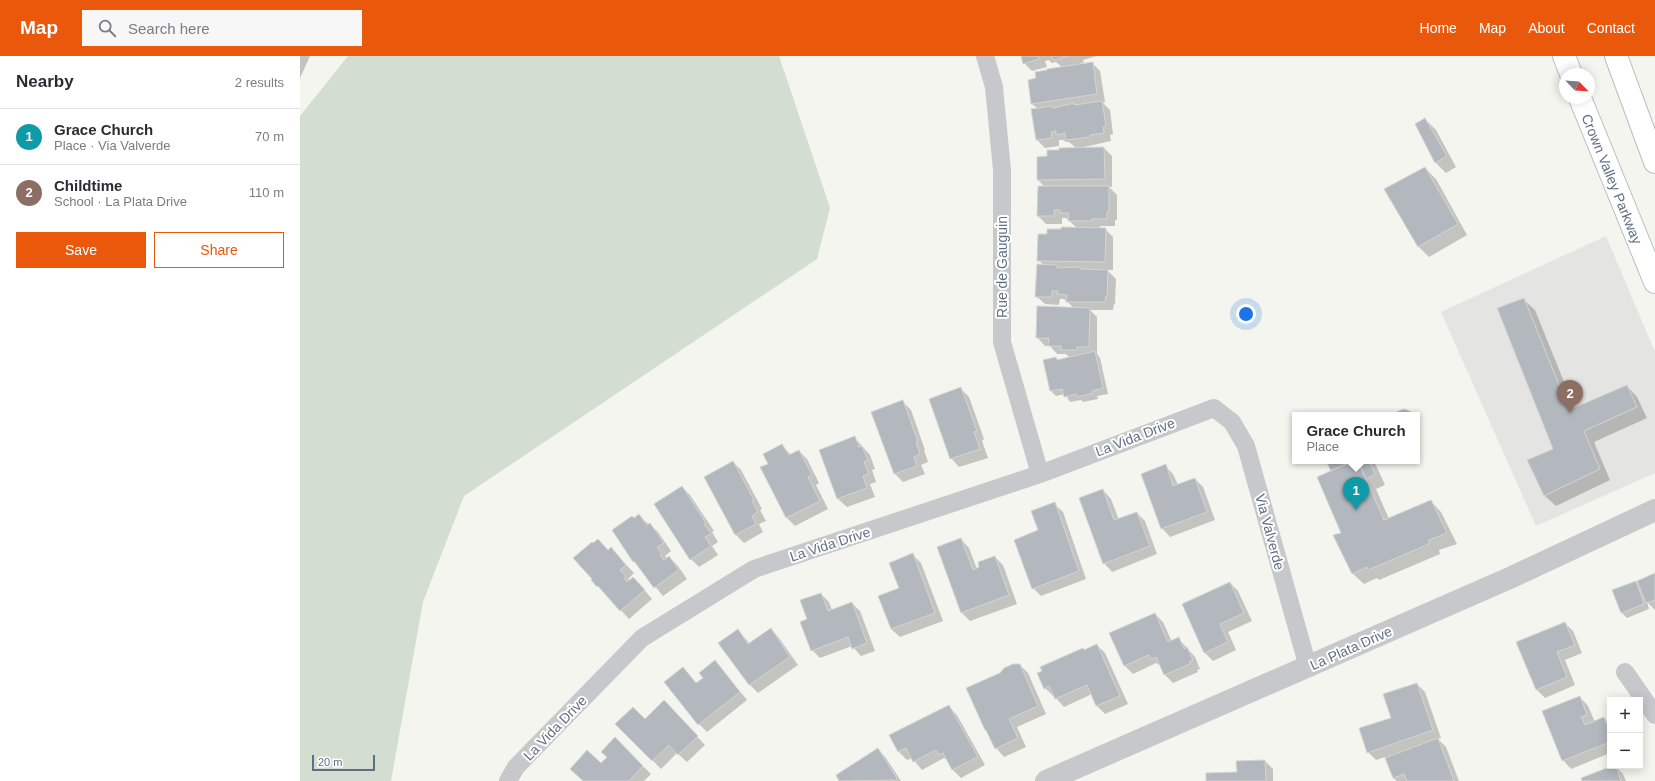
<!DOCTYPE html>
<meta charset="utf-8">
<style>
body{margin:0;font-family:Arial,sans-serif;background:#f7f7f7;color:#2b2b33}
.controls{position:absolute;right:12px;bottom:12px;display:grid;overflow:hidden;border-radius:0px;box-shadow:0 2px 10px #0003}
.controls button{width:36px;height:36px;display:grid;place-items:center;padding:0;border:0;border-bottom:1px solid #e1e1e2;background:#fff;color:#2b2b33;font:20px sans-serif}
.compass{position:absolute;left:1259px;top:12px;width:36px;height:36px;border-radius:50%;background:#fff;box-shadow:0 2px 10px #0003;rotate:115deg}
.scale{position:absolute;left:12px;bottom:10px;width:63px;box-sizing:border-box;padding-left:4px;border:2px solid #606f84;border-top:0;font-size:11px;line-height:14px;white-space:nowrap;color:#606f84;-webkit-text-stroke:3px #fff;paint-order:stroke}
.you{position:absolute;left:946px;top:258px;width:14px;height:14px;margin:-10px;border:3px solid #fff;border-radius:50%;background:#1a73e8;box-shadow:0 0 0 6px #1a73e833}
.badge{display:grid;place-items:center;width:26px;height:26px;border-radius:50%;background:#ea580c;color:#fff;font-size:13px;font-weight:700}
.pin{position:absolute;translate:-50% -33px;filter:drop-shadow(0 1px 2px #0008)}
.pin::after{content:'';position:absolute;top:21px;width:14px;height:12px;background:inherit;clip-path:polygon(0 0,100% 0,50% 100%)}
.popup{position:absolute;left:992px;top:356px;width:128px;height:52px;box-sizing:border-box;display:grid;place-content:center;border-radius:0px;background:#fff;filter:drop-shadow(0 1px 3px #0005);font-size:13px;white-space:nowrap;color:#7c7c81}
.popup b{font-size:15px;color:#2b2b33}
.popup::after{content:'';position:absolute;left:50%;top:100%;margin-left:-8px;border:8px solid transparent;border-top-color:#fff}
.list{margin:0;padding:0;list-style:none}
h2{display:flex;justify-content:space-between;align-items:center;height:52px;margin:0;padding:0 16px;font-size:17px}
h2 small{font-size:13px;font-weight:400;color:#7c7c81}
.list li{display:grid;grid-template-columns:26px 1fr auto;gap:12px;align-items:center;box-sizing:border-box;height:56px;padding:0 16px;border-top:1px solid #e1e1e2}
.list b{display:block;font-size:15px;white-space:nowrap}
.list p{margin:0;font-size:13px;white-space:nowrap;color:#7c7c81}
.list em{font-size:13px;font-style:normal;color:#7c7c81}
.actions{display:flex;gap:8px;padding:12px 16px}
.actions a{flex:1;padding:9px 0;border:1px solid #ea580c;border-radius:0px;text-align:center;font-size:14px;color:#ea580c}
.actions .main{background:#ea580c;color:#fff}
.icon{flex:none;width:22px;height:22px;fill:none;stroke:currentColor;stroke-width:2;stroke-linecap:round;stroke-linejoin:round}
.map{position:relative;flex:none;width:1355px;height:725px;overflow:hidden}
header{display:flex;align-items:center;gap:24px;box-sizing:border-box;height:56px;padding:0 20px;background:#ea580c;color:#fff}
header strong{font-size:19px}
nav{display:flex;gap:22px;margin-inline-start:auto;font-size:14px}
.search{width:280px;height:36px;background:#f7f7f7;display:flex;align-items:center;gap:10px;box-sizing:border-box;padding:0 14px;border-radius:0px;color:#7c7c81;font-size:15px}
main{display:flex}
aside{flex:1;background:#fff}
.map>svg:first-child{display:block}
.built{fill:#e4e5e3}
.grass{fill:#d3ddd0}
.shadow{fill:#0003}
.building{fill:#b2b8be;stroke:#d5d5d3}
.lines{fill:none;stroke-linecap:round;stroke-linejoin:round}
.primary-casing{stroke:#babdc1;stroke-width:24}
.minor{stroke:#c6c8cc;stroke-width:18}
.tertiary{stroke:#c6c8cc;stroke-width:22}
.primary{stroke:#fff;stroke-width:22}
.labels{text-anchor:middle;dominant-baseline:central;stroke-width:4;stroke-linejoin:round;paint-order:stroke}
.street-label{font-size:14px;fill:#606f84;stroke:#fff}
</style>
<header>
<strong>Map</strong>
<div class="search"><svg class="icon" aria-label="search" viewBox="0 0 24 24"><circle cx="10" cy="10" r="6"/><path d="M15 15l6 6"/></svg>Search here</div>
<nav><a>Home</a><a>Map</a><a>About</a><a>Contact</a></nav>
</header>
<main>
<aside>
<h2>Nearby<small>2 results</small></h2>
<ul class="list">
<li><span class="badge" style="background:#0f9aa8">1</span><div><b>Grace Church</b><p>Place · Via Valverde</p></div><em>70 m</em></li>
<li><span class="badge" style="background:#8d6e63">2</span><div><b>Childtime</b><p>School · La Plata Drive</p></div><em>110 m</em></li>
</ul>
<div class="actions"><a class="main">Save</a><a>Share</a></div>
</aside>
<div class="map">
<svg width="1355" height="725" viewBox="0 0 1355 725">
<rect width="100%" height="100%" fill="#f4f5ef"/>
<!-- built -->
<path class="built" d="M1306,180L1355,296V417L1236,470L1141,256Z"/>
<!-- grass -->
<path class="grass" d="M48,0H479L530,152L517,203L164,440L123,546L91,725H0V60Z"/>
<!-- shadow -->
<path class="shadow" d="M0,0H10L0,22Z
M722,0H797L783,4L784,6L779,8V9L792,7L800,15L805,46L803,47L810,54L813,78L810,79L811,85L784,91V92H804L812,100V131H809L817,139V164H815V170H800V172L805,173L813,181V214H807L816,223L815,248H814L813,254H790L797,261V298L800,302L808,338L797,340L798,343L783,346L781,344L770,346L765,338L756,340L751,335L756,302L758,304L770,302L766,298H757L750,290H745L737,281L774,252L764,243H760L759,249L745,248L736,240L744,210L739,204L748,179L762,174L777,172L766,162H762V168H746L738,160L739,131H745L738,124L748,101L760,95L776,92L769,86H766L763,84H759V90L745,92L737,84L738,53L732,48L737,23L762,11L756,6L752,7L749,4L745,5L747,11L732,15L724,7Z
M1125,63L1136,74L1156,111L1146,117L1136,107L1116,68Z
M1125,112L1136,123L1167,179L1129,201L1118,190Z
M1224,244L1235,254L1275,353L1327,330L1337,341L1347,362L1294,386L1310,424L1256,450L1245,440L1229,404L1255,393Z
M661,333L669,341L684,383L682,385L688,402L659,411L651,402Z
M603,346L611,354L625,394H624L628,406L621,409L625,418L603,426L595,418L573,357Z
M554,381L570,399L575,413L572,414L576,426L570,428L575,441L547,451L538,443L520,394Z
M482,389L491,399L499,395L507,403L519,427L516,429L528,453L495,470L487,462L462,412L469,408Z
M1027,405H1074L1085,429L1076,433L1089,463L1131,445L1141,456L1157,488L1139,494L1140,498L1079,524L1077,522L1064,528L1053,518L1034,480L1043,477L1032,415Z
M433,406L441,414L462,453L460,454L466,465L459,468L463,476L444,487L436,479Z
M865,410L873,418L878,429L895,423L903,431L915,464L870,481L862,472Z
M382,431L390,439L414,475L412,476L418,486L412,490L418,499L399,511L391,503Z
M803,434L811,443L819,464L837,457L845,465L857,498L812,516L804,507Z
M754,448L763,456L786,523L741,540L733,532Z
M339,460L358,476L371,495L365,500L367,503L369,501L378,510L387,523L363,540L334,505V463Z
M661,483L669,492L677,513L695,501L703,509L717,548L670,565L662,557Z
M308,495L319,501L334,517L328,523L330,525L341,530L352,543L329,563L298,530Z
M613,499L621,507L643,565L600,581L591,573L600,533Z
M1355,518V554L1347,546L1349,553L1327,562L1321,556L1336,526L1341,532Z
M930,527L938,535L952,565L928,576L936,594L913,605L905,597L884,548Z
M521,538L529,546L532,554L552,547L560,555L575,595L561,600L552,590L520,602L512,594L508,564Z
M855,558L863,566L872,586L878,582L895,601L900,613L897,614L898,616L873,627L865,619L861,610L856,607L833,618L825,610Z
M1265,567L1273,575L1282,597L1265,604L1275,629L1245,642L1237,634Z
M471,573L479,582L498,609L458,637L450,629L420,587L438,574L450,588Z
M797,589L805,597L828,648L805,658L797,650L792,638L764,651L754,640H753L745,632L783,593L785,594Z
M415,605L447,644L407,676L399,668L383,612L397,628L405,622Z
M720,609L728,617L746,658L717,671L726,691L704,701L696,692L689,677L685,674Z
M1117,628L1125,636L1141,682L1138,683L1146,691L1159,725H1097L1093,722L1085,701L1076,704L1068,696Z
M1280,641L1288,650L1295,666L1304,663L1310,669V697L1271,713L1263,704Z
M649,651L657,659L685,709L661,722L653,714L649,706L644,702L622,714L612,702L607,704L599,696L591,679Z
M372,654L405,689L387,706L377,697L361,713L317,668L345,664Z
M315,683L351,718L344,725H284L308,701Z
M578,693L586,702L601,725H540L537,720Z
M965,705L973,713V725H907L938,717Z
M1315,710L1323,718L1326,725H1283Z"/>
<!-- building -->
<path class="building" d="M721,0H738L739,3L723,8Z
M752,0H769L753,4Z
M793,6L797,38L731,48L728,24L736,22L735,16L747,14V13Z
M802,45L806,70L803,71L804,77L790,79V81L766,84L765,77L756,79V75L751,76L752,82L736,84L731,53L752,50L753,52L774,47V49Z
M1125,62L1147,100L1135,107L1115,68Z
M804,91L805,123L737,124V101L747,100V94H759V92Z
M1125,111L1158,168L1118,191L1084,133Z
M738,130H809V156H807V163H792V165H768L769,157H760V154H754V160H737Z
M761,171L806,172L805,206L737,205L738,178H747V173H761Z
M737,208L757,209V212L780,211V213L808,214L807,240H806L805,246H766L767,239L757,238L758,235H752V241H735Z
M1224,242L1269,354L1327,329L1337,351L1284,375L1300,413L1244,440L1227,404L1253,393L1197,252Z
M737,250L790,252L789,291H777V294H761V290H748L749,282H736Z
M795,295L803,332L792,335L793,337L777,341L776,338L764,341L762,333L750,335L743,304L756,301L757,304Z
M661,331L677,375L674,376L680,393L650,403L629,343Z
M603,344L618,386H616L620,398L614,401L617,410L594,418L571,356Z
M1104,353L1110,355L1111,359H1097L1098,355Z
M555,380L559,391L562,390L568,404L564,406L569,418L563,420L567,432L537,443L519,394Z
M482,388L489,399L499,394L512,419L508,421L520,445L486,462L460,411L468,408L463,398Z
M433,405L454,444L452,445L458,456L452,460L456,468L435,479L404,421Z
M1026,405H1053L1031,415Z
M1053,405H1058L1084,464L1131,444L1147,477L1129,484V488L1068,514L1067,511L1052,518L1033,479L1041,477L1017,421Z
M1058,405H1069L1075,418L1066,423Z
M866,408L873,430L895,422L907,456L861,473L841,418Z
M382,430L406,467L404,468L411,478L405,481L411,490L390,504L354,448Z
M803,433L814,464L837,456L850,490L803,508L779,442Z
M755,446L779,515L732,533L714,484L738,474L731,455Z
M339,458L347,469L350,467L364,487L357,491L362,498L360,499L364,504L369,500L379,514L354,532L334,505L333,506L312,474L332,460L334,462Z
M661,482L673,514L679,511L678,506L695,500L709,539L661,557L637,491Z
M298,483L308,494L311,491L326,509L320,514L326,520L324,522L327,526L333,521L345,534L320,555L298,530L297,531L291,524L292,523L273,502L292,486L293,487Z
M613,497L635,557L591,573L578,540L599,532L589,507Z
M1355,517V544L1346,547L1337,525Z
M1336,525L1344,548L1321,557L1312,534Z
M930,526L944,557L920,568L928,586L904,597L882,548Z
M521,537L528,555L552,546L567,587L552,593L548,581L511,595L500,566L507,563L500,544Z
M855,557L868,586L879,581L884,593L887,591L893,604L889,606L890,608L864,619L856,601L851,603L849,599L824,610L809,577Z
M1265,566L1275,589L1257,596L1267,621L1236,634L1216,586Z
M471,572L490,601L449,629L418,587L438,573L448,588Z
M797,588L820,640L796,650L787,629L755,643L749,630L744,633L737,617L742,615L740,611L783,592L784,594Z
M415,604L440,636L398,669L364,626L383,611L396,627L403,622L399,617Z
M713,608H720L738,650L709,663L718,682L695,693L686,674H685L666,632L700,617L704,612Z
M1117,627L1133,674L1067,697L1059,672L1091,662L1083,638Z
M1280,640L1287,659L1281,661L1285,669L1304,661L1310,676V686L1262,705L1242,655Z
M364,644L398,680L378,699L369,689L352,705L315,668L333,651L345,663Z
M649,649L678,701L652,714L643,697L639,699L636,694L613,706L606,692L598,696L589,679Z
M315,681L343,710L329,725H283L270,713L287,694L301,707L307,701L301,696Z
M1138,682L1154,725H1107L1104,718L1093,722L1085,702Z
M578,692L598,724L539,725L536,719Z
M965,704L966,725H906V717L937,716L936,705Z
M1312,710H1316L1321,725H1282L1281,722Z"/>
<g class="lines">
<!-- primary casing -->
<g class="primary-casing">
<path id="primary" d="M1264,0L1271,18
M1316,0L1355,106
M1280,42L1355,226"/>
</g>
<!-- minor -->
<path class="minor" d="M685,0L694,31L702,114V286L740,418
M1325,616L1355,659
M208,725L216,711L342,582L454,513L740,418L914,352L932,366L946,390L1008,611"/>
<!-- tertiary -->
<path class="tertiary" d="M746,725L1212,521L1355,454"/>
<!-- primary -->
<use href="#primary" class="primary"/>
</g>
<g class="labels">
<!-- street labels -->
<g class="street-label">
<text transform="translate(1312 123) rotate(68)">Crown Valley Parkway</text>
<text transform="translate(702 211) rotate(-90)">Rue de Gauguin</text>
<text transform="translate(835 381) rotate(-21)">La Vida Drive</text>
<text transform="translate(970 476) rotate(75)">Via Valverde</text>
<text transform="translate(530 488) rotate(-18)">La Vida Drive</text>
<text transform="translate(1051 592) rotate(-24)">La Plata Drive</text>
<text transform="translate(255 672) rotate(-46)">La Vida Drive</text>
</g>
</g>
</svg>
<div class="controls">
<button>+</button>
<button>−</button>
</div>
<svg class="compass" viewBox="-18 -18 36 36"><path d="M0-13l5 13h-10z" fill="#e53935"/><path d="M0 13l5-13h-10z" fill="#7c7c81"/></svg>
<div class="scale">20 m</div>
<div class="you"></div>
<div class="pin badge" style="left:1056px;top:454px;background:#0f9aa8">1</div>
<div class="popup"><b>Grace Church</b>Place</div>
<div class="pin badge" style="left:1270px;top:357px;background:#8d6e63">2</div>
</div>
</main>
